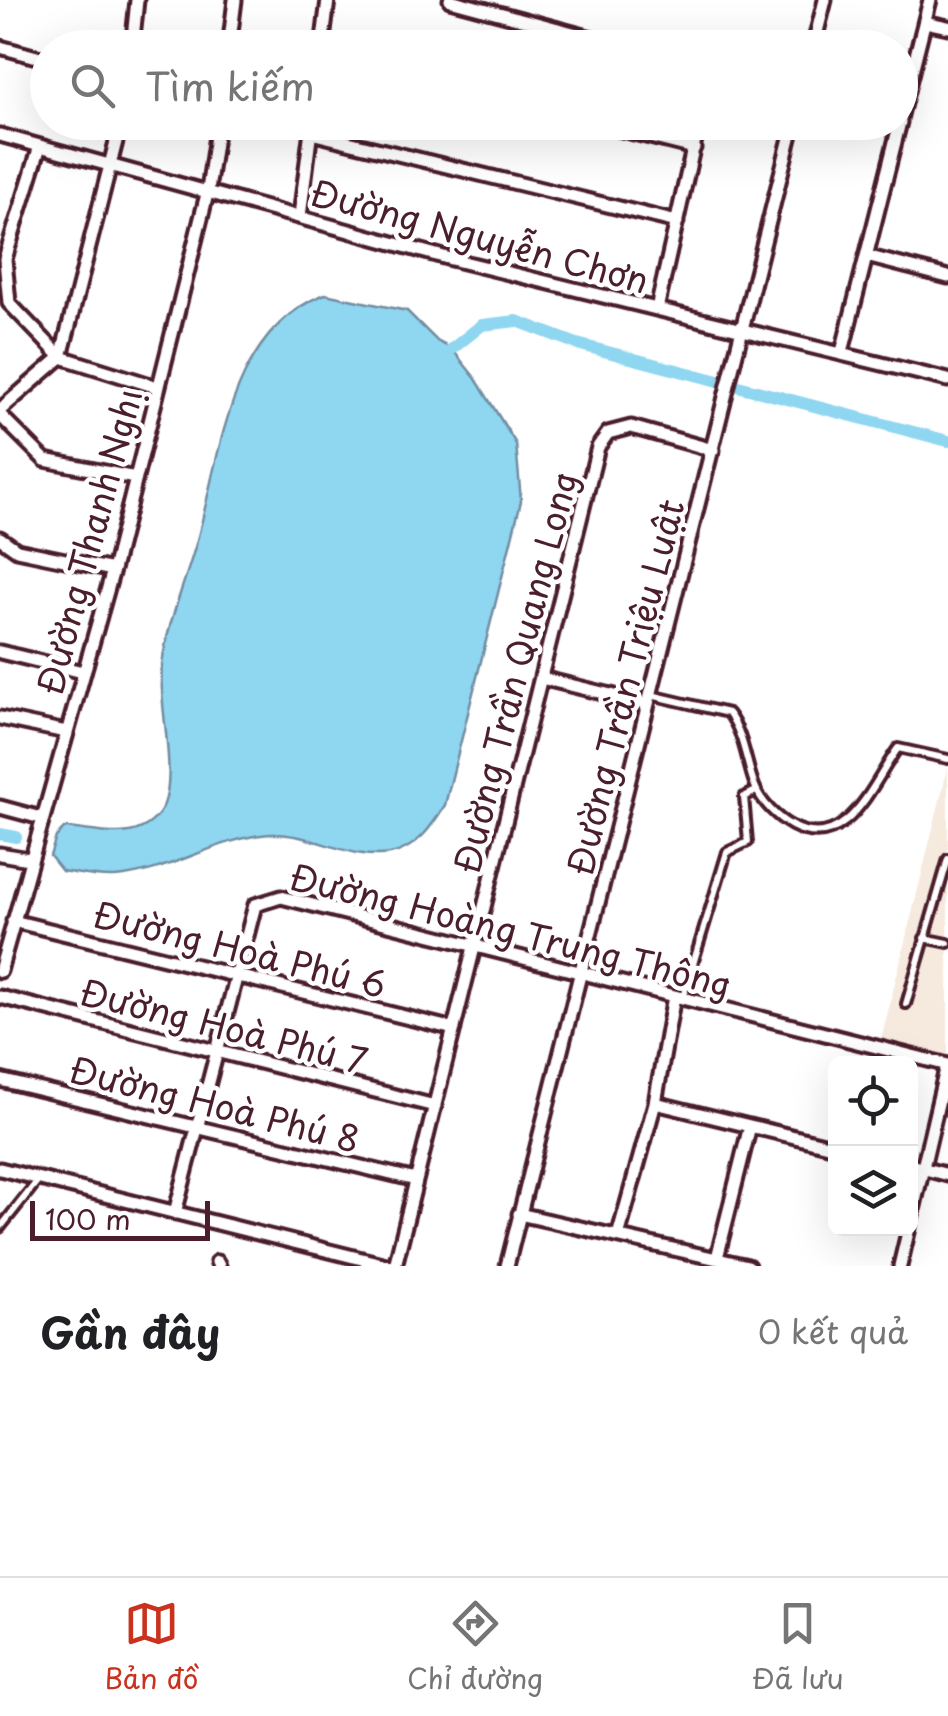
<!DOCTYPE html>
<html lang="vi">
<meta charset="utf-8">
<style>
body{margin:0;font-family:"Playpen Sans",sans-serif;background:#f6f6f6;color:#202124}
.controls{position:absolute;right:30px;bottom:30px;display:grid;overflow:hidden;border-radius:15px;box-shadow:0 10px 40px #0002}
.controls button{width:90px;height:90px;display:grid;place-items:center;padding:0;border:0;border-bottom:2px solid #e0e0e0;background:#fff;color:#202124;font:50px sans-serif}
.scale{position:absolute;left:30px;bottom:25px;width:180px;box-sizing:border-box;padding-left:10px;border:5px solid #4a1f2b;border-top:0;font-size:28px;line-height:35px;white-space:nowrap;color:#4a1f2b;-webkit-text-stroke:8px #fff;paint-order:stroke}
.list{margin:0;padding:0;list-style:none}
h2{display:flex;justify-content:space-between;align-items:center;height:130px;margin:0;padding:0 40px;font-size:42px}
h2 small{font-size:32px;font-weight:400;color:#757577}
.icon{flex:none;width:55px;height:55px;fill:none;stroke:currentColor;stroke-width:2;stroke-linecap:round;stroke-linejoin:round}
.map{position:relative;flex:none;width:948px;height:1266px;overflow:hidden}
.search{position:absolute;background:#fff;box-shadow:0 10px 40px #0002;left:30px;right:30px;top:30px;height:110px;display:flex;align-items:center;gap:25px;box-sizing:border-box;padding:0 35px;border-radius:55px;color:#757577;font-size:38px}
.sheet{height:310px;background:#fff}
nav{display:flex;justify-content:space-around;align-items:center;box-sizing:border-box;height:140px;border-top:2px solid #e0e0e0;background:#fff;font-size:28px;color:#757577}
nav a{display:grid;justify-items:center;gap:5px}
nav .on{color:#c8321e}
.map>svg:first-child{display:block}
.built{fill:#f5eadd}
.water{fill:#8fd6f0;stroke:#738da1;stroke-width:2.5}
.lines{fill:none;stroke-linecap:round;stroke-linejoin:round}
.canal{stroke:#8fd6f0;stroke-width:12}
.lane-casing{stroke:#4a1f2b;stroke-width:14}
.street-casing{stroke:#4a1f2b;stroke-width:19}
.lane{stroke:#fff;stroke-width:6}
.street{stroke:#fff;stroke-width:11}
.labels{text-anchor:middle;dominant-baseline:central;stroke-width:9;stroke-linejoin:round;paint-order:stroke}
.street-label{font-size:35px;fill:#4a1f2b;stroke:#fff}
</style>
<div class="map">
<svg width="948" height="1266" viewBox="0 0 948 1266">
<rect width="100%" height="100%" fill="#fff"/>
<filter id="ink" filterUnits="userSpaceOnUse"><feTurbulence type="fractalNoise" baseFrequency=".01" numOctaves="2"/><feDisplacementMap in="SourceGraphic" scale="20" xChannelSelector="R" yChannelSelector="G"/><feConvolveMatrix kernelMatrix="1 2 1 2 8 2 1 2 1" color-interpolation-filters="sRGB"/></filter>
<g filter="url(#ink)">
<!-- built -->
<path class="built" d="M948,767V1057L881,1040Z"/>
<!-- water -->
<path class="water" d="M325,294L407,311L437,341L452,349L476,379L516,444L521,501L445,805C432,826 417,849 390,854C350,861 311,832 270,834C216,838 169,873 115,877C98,878 80,874 62,871L50,856L56,837L65,828C98,830 135,844 158,815C182,786 157,705 162,665C167,623 186,581 197,540C221,453 229,332 325,294Z"/>
<g class="lines">
<!-- canal -->
<path class="canal" d="M452,349L482,325L517,321L577,344L948,441
M0,834L16,837"/>
<!-- lane casing -->
<g class="lane-casing">
<path id="lane" d="M651,695L728,713C744,733 746,763 755,786C761,802 777,818 792,826C847,855 873,782 898,748L948,759
M924,938L948,943
M683,997L727,852L748,842L744,797L756,791
M906,1004L948,859
M0,1228L39,1179"/>
</g>
<!-- street casing -->
<g class="street-casing">
<path id="street" d="M450,0L629,48
M925,22L948,27
M0,47L48,60
M132,48L137,0
M229,48L235,0
M322,48L328,0
M813,48L825,0
M900,119L930,0
M590,122L694,148
M311,133L677,222
M0,135L451,259L948,380
M40,146L5,259L9,303L61,357L157,387
M300,216L312,122
M866,256L948,277
M657,309L699,122
M842,352L900,122
M61,357L121,122
M0,410L61,357
M0,415L45,460L135,478
M0,538L17,550L113,570
M0,652L83,672
M541,678L648,704
M0,718L66,732
M0,807L41,818
M0,854L29,859
M13,921L454,1029
M0,971L113,570L208,190L218,122
M0,997L435,1106
M0,1080L416,1180
M655,1103L836,1147
M910,1165L948,1175
M0,1169L390,1266
M175,1213L255,905L281,897L948,1065
M519,1214L748,1266
M910,1223L947,1065
M618,1236L655,1103L674,996
M717,1258L750,1126
M217,1262L219,1266
M395,1266L598,447L608,433L631,427L713,450
M507,1266L794,122
M900,1266L909,1228"/>
</g>
<!-- lane -->
<use href="#lane" class="lane"/>
<!-- street -->
<use href="#street" class="street"/>
</g>
</g>
<g class="labels">
<!-- street labels -->
<g class="street-label">
<text transform="translate(480 235) rotate(15)">Đường Nguyễn Chơn</text>
<text transform="translate(88 541) rotate(-75)">Đường Thanh Nghị</text>
<text transform="translate(514 672) rotate(-76)">Đường Trần Quang Long</text>
<text transform="translate(624 687) rotate(-76)">Đường Trần Triệu Luật</text>
<text transform="translate(511 929) rotate(14)">Đường Hoàng Trung Thông</text>
<text transform="translate(240 948) rotate(14)">Đường Hoà Phú 6</text>
<text transform="translate(224 1025) rotate(14)">Đường Hoà Phú 7</text>
<text transform="translate(215 1103) rotate(14)">Đường Hoà Phú 8</text>
</g>
</g>
</svg>
<div class="controls">
<button><svg class="icon" aria-label="locate" viewBox="0 0 24 24"><circle cx="12" cy="12" r="6"/><path d="M12 2v4M12 18v4M2 12h4M18 12h4"/></svg></button>
<button><svg class="icon" aria-label="layers" viewBox="0 0 24 24"><path d="M12 4l9 5-9 5-9-5zM3 14l9 5 9-5"/></svg></button>
</div>
<div class="scale">100 m</div>
<div class="search"><svg class="icon" aria-label="search" viewBox="0 0 24 24"><circle cx="10" cy="10" r="6"/><path d="M15 15l6 6"/></svg>Tìm kiếm</div>
</div>
<section class="sheet">
<h2>Gần đây<small>0 kết quả</small></h2>
<ul class="list">
</ul>
</section>
<nav>
<a class="on"><svg class="icon" aria-label="map" viewBox="0 0 24 24"><path d="M3 6l6-2 6 2 6-2v14l-6 2-6-2-6 2zM9 4v14M15 6v14"/></svg>Bản đồ</a>
<a><svg class="icon" aria-label="directions" viewBox="0 0 24 24"><path d="M12 3l9 9-9 9-9-9zM9 14v-3h6M13 9l2 2-2 2"/></svg>Chỉ đường</a>
<a><svg class="icon" aria-label="saved" viewBox="0 0 24 24"><path d="M7 4h10v16l-5-4-5 4z"/></svg>Đã lưu</a>
</nav>
